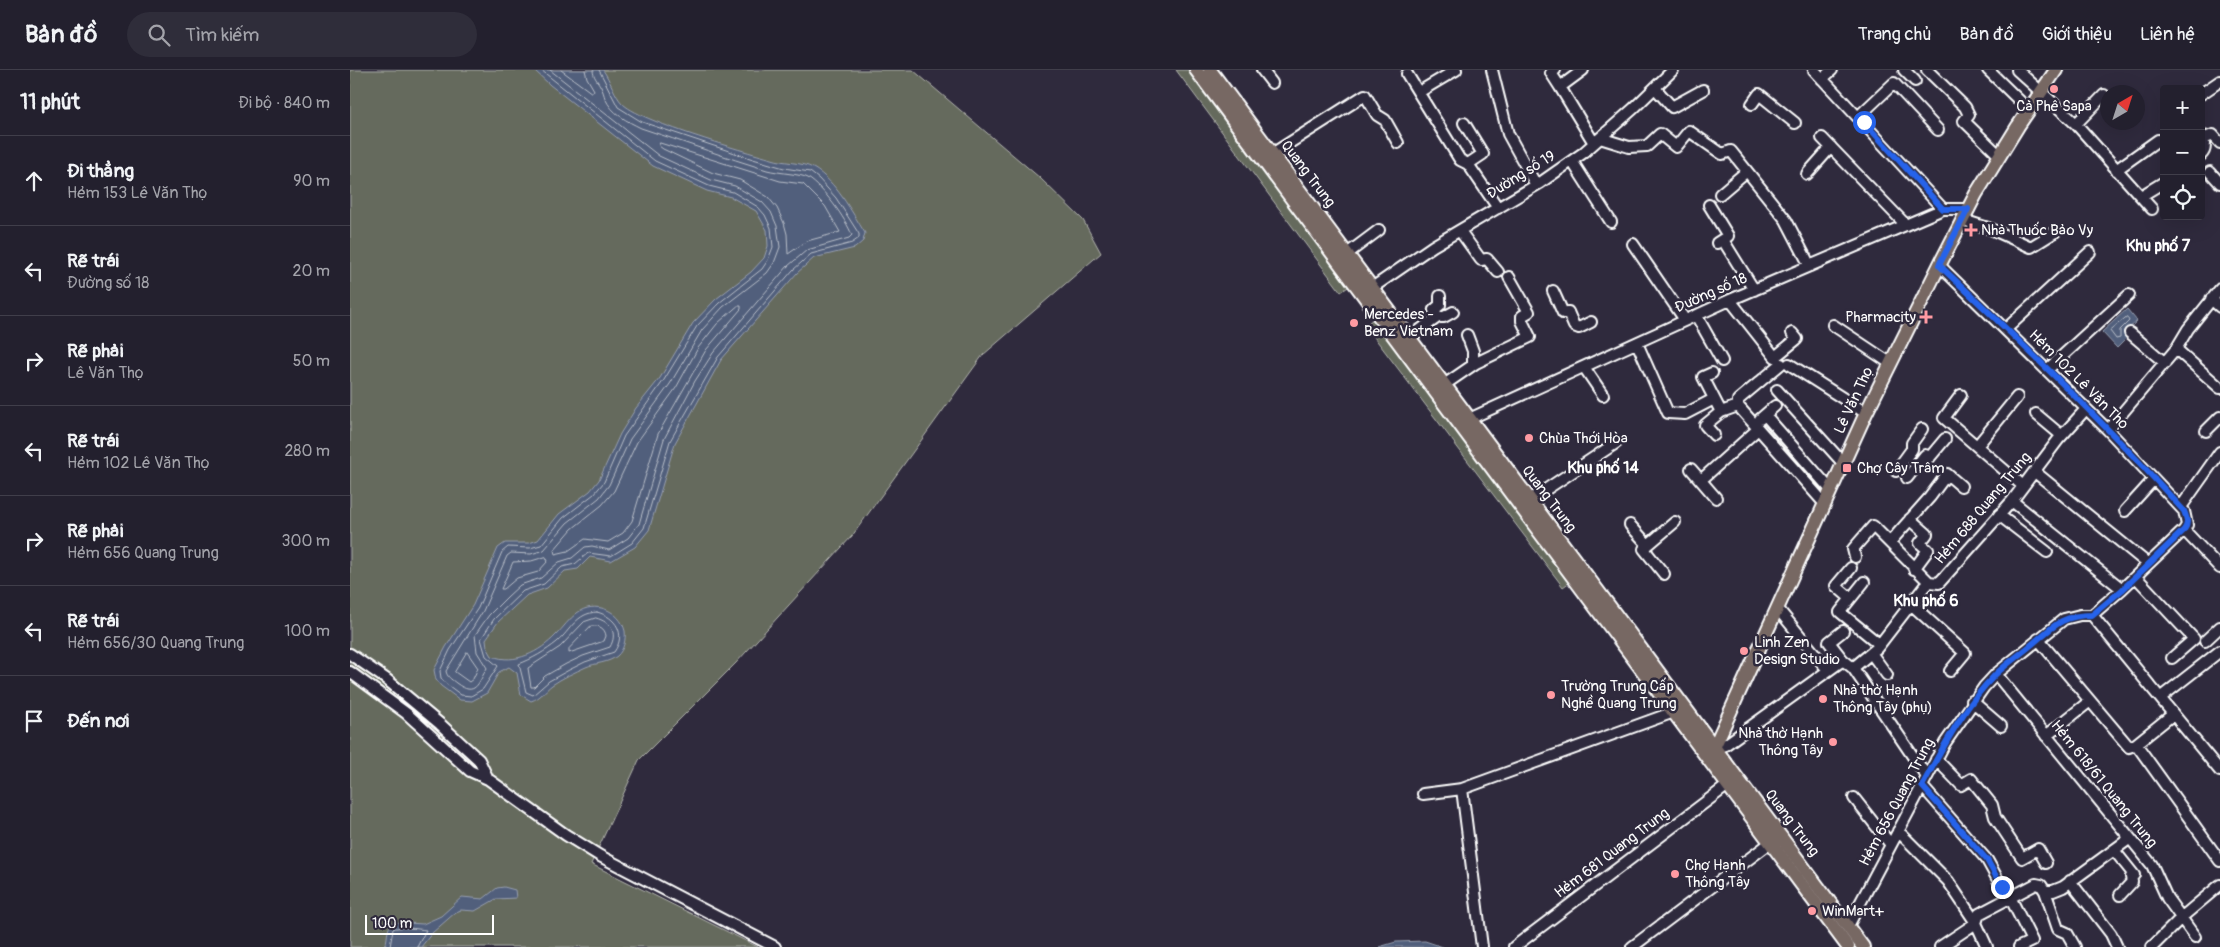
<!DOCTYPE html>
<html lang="vi">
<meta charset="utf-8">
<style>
body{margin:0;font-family:Pangolin,sans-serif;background:#2f2d3a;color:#f1f3f6}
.controls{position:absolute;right:15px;top:15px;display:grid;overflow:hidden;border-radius:5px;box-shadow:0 5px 20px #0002}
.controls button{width:45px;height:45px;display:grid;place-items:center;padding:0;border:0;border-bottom:1px solid #403e4a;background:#23202e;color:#f1f3f6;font:25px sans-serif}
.compass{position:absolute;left:1750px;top:15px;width:45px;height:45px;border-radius:50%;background:#23202e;box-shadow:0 5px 20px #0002;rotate:39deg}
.scale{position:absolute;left:15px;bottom:12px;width:129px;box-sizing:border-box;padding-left:5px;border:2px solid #fff;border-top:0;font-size:14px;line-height:18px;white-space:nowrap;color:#fff;-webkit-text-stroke:4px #2f2a3d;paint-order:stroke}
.stop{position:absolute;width:15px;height:15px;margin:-11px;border:4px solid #2563eb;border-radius:50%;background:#fff}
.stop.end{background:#2563eb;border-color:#fff;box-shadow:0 1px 5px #0008}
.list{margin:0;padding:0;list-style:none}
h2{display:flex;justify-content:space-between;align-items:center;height:65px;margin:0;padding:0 20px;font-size:21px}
h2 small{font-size:16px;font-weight:400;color:#a3a3aa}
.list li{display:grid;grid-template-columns:32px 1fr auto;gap:15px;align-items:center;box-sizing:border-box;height:90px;padding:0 20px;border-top:1px solid #403e4a}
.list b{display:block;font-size:19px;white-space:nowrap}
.list p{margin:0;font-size:16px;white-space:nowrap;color:#a3a3aa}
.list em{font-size:16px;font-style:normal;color:#a3a3aa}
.icon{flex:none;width:28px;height:28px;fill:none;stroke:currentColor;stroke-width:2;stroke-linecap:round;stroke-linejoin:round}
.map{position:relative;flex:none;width:1870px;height:877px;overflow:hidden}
header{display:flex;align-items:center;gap:30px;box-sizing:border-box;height:70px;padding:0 25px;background:#23202e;border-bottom:1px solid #403e4a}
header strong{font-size:24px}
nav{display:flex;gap:28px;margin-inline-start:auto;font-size:18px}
.search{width:350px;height:45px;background:#2f2d3a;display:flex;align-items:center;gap:12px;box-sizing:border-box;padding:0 18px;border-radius:28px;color:#a3a3aa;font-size:19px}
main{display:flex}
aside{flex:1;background:#23202e}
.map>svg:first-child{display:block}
.green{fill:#656a5d;stroke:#b2b4ae}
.water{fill:#515f7b;stroke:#979fb0}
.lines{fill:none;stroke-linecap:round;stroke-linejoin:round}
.shore{stroke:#b9bfca;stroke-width:1}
.minor-casing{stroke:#fff;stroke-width:14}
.major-casing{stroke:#fff;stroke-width:16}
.minor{stroke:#2f2a3d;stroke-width:10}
.major{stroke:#776864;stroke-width:12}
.route{stroke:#2563eb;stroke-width:6}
.poi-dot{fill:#ff9aa2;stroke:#2f2a3d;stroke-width:2}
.labels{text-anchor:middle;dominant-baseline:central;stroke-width:5;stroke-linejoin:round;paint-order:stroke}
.poi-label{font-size:15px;fill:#fff;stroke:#2f2a3d;text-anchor:start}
.street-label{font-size:15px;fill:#fff;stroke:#2f2a3d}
.neighbourhood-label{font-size:16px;font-weight:bold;fill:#fff;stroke:#2f2a3d}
</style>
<header>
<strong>Bản đồ</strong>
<div class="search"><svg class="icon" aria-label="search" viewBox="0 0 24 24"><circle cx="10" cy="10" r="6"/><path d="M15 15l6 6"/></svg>Tìm kiếm</div>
<nav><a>Trang chủ</a><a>Bản đồ</a><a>Giới thiệu</a><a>Liên hệ</a></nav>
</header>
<main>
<aside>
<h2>11 phút<small>Đi bộ · 840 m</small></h2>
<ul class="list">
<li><svg class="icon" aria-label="ahead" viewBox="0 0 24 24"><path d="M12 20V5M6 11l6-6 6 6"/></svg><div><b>Đi thẳng</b><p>Hẻm 153 Lê Văn Thọ</p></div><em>90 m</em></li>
<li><svg class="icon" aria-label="left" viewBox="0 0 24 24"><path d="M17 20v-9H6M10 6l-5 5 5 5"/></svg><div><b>Rẽ trái</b><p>Đường số 18</p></div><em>20 m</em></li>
<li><svg class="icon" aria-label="right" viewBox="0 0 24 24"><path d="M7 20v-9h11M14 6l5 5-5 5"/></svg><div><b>Rẽ phải</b><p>Lê Văn Thọ</p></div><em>50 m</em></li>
<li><svg class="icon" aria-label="left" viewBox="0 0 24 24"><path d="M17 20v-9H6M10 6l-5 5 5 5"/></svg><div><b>Rẽ trái</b><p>Hẻm 102 Lê Văn Thọ</p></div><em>280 m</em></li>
<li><svg class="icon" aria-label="right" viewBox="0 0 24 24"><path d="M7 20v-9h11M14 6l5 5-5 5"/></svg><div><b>Rẽ phải</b><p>Hẻm 656 Quang Trung</p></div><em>300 m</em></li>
<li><svg class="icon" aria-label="left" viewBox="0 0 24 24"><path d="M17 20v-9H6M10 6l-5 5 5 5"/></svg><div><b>Rẽ trái</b><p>Hẻm 656/30 Quang Trung</p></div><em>100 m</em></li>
<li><svg class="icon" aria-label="arrive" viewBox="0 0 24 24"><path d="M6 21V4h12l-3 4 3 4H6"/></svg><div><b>Đến nơi</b></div></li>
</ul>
</aside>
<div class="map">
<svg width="1870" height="877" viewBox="0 0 1870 877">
<rect width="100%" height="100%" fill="#2f2a3d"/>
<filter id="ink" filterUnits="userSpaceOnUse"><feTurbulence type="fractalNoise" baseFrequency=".02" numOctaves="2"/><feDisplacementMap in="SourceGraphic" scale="10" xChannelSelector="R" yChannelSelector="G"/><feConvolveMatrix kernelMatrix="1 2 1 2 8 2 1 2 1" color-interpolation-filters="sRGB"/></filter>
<g filter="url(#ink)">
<!-- green -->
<path class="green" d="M0,0H563L690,108L733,150L751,183L633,285L502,466L386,593L289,690L241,794L408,877H0Z
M826,0H840L1001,215L991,222Z
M1026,247L1220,512L1213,517L1015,255Z"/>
<!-- water -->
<path class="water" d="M184,0H253C260,10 265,26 272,33C288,51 393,81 422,89C434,93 451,92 463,98C486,111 501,141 515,163L513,171L505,178L464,188L447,203L371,290L325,373L299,460L285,477L261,491L240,487L228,499L215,501L197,518L177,525L148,552L136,569L137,577L142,586C165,595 190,582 206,565C213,558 219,549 227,543C244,530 270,540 275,561C276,569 274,580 267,586C259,593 245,593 236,597C225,602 212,608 202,615C194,621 191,628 181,631L171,625L167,603L159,597L149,602L137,623L122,631L110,630L91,616L86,610L84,600L96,577L123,535L148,478L155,473H179L188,470L209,444L240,421L249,410L270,364L286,338L310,308L343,253L366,229L401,202L414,188L418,176L417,160L406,141L381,127L357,121L303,96L200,15Z
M1777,239L1787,251L1774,263L1778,267L1767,278L1752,262Z
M154,817L165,820L166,828L146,829L125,841L111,840L106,842L82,863L71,877H34C39,870 35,859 43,852L73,854L91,846L112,827L133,829L147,818Z
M1075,871L1093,877H1029L1046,872Z"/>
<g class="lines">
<!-- shore -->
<path class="shore" d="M191,0L305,91L359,116L383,122L408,137L415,145L421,158L423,177L418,190L412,199L369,233L347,256L314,310L274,366L254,412L244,424L213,448L191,475L180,478L158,477L152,482L128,538L100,580L90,601L91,608L95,613L111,625L121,626L133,619L148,596L136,586L131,569L144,549L173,521L194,514L212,497L225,494L238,483L261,486L282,473L294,458L320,371L368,287L443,200L461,184L502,173L509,168V164L486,128L469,109L460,102L434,98L403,89L292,52L268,37L249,0
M200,0L309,86L361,110L385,116L412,132L421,142L427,156L430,177L424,193L417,203L373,237L352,260L320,314L280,369L259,415L249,428L217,453L194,480L181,484L161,483L157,486L133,541L96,601C97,607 101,609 106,613C126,628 128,613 137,598L127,582L125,565L139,545L157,527L170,515L191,508L209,492L222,488L235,477L242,476L259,480L278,468L289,454L314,369L345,311L363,283L438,196L457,180L499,168L502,165C495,148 474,118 458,108C451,104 428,103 417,100C375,87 333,72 291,58C277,51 262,44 255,28C254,25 253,21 251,17C248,11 243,7 243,0
M211,0L242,23L244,20L237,8L235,0
M310,73L430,111L453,114L475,136L490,162L457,171L438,184L437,164L434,153L427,138L418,127L390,110L363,103L313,79L309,76Z
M388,236H391V239L356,280L308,364L282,451L273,463L258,472L235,469L218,481L205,484L204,480L222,459L252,435L264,421L287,372L326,318L348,278L367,254Z
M1777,247L1779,251L1770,260V268L1766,269L1760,261Z
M196,487L198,491L188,502L167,508L154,519H151L163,492L181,491Z
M247,542C266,547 277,564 264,582L235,592L219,600L199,611L183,625L176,622L169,594C182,589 196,581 207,572C221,560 226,543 247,542Z
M246,548C261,552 268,563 260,577L233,586L216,594L195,606L184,617H181L178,598L210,577L234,552Z
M241,556C249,555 255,558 256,566L254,571L219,583V579Z
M117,582L128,598L123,609L119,612L105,602Z
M40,877L43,859C47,856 69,859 76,860L67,877"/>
<!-- minor casing -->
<g class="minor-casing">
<path id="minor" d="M912,0L922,13
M1142,0L1158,64L1186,115
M1205,0L1201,3L1210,17
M1233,0L1210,17L1244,73
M1464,0L1593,139
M1554,0L1565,11
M1577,0L1615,37L1619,45L1614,51L1650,86
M1638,0L1679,40
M1667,0L1726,54L1802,139
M1057,4L1110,90L1118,94L1148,138
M1472,9L1482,0
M1305,18L1322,37L1353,20
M1069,22L1106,0
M1851,24L1870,11
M1402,34L1409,24L1445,53
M1508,47L1544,13L1588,60
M1114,53L1133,84L1118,94
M1726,54L1754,25
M1851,64C1854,72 1858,78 1851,85
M1250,68L1279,77L1297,76L1310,64L1326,77L1339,61L1372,84L1381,81L1436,150L1460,196
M1472,68L1556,155
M1853,69L1863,65L1870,73
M922,84L1015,25L1027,45L1035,50L1048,73
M1222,91L1261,152
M1766,100L1808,70
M1860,102L1870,113
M1457,104L1481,77
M1370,124L1397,101
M1791,126L1814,112
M1359,135L1378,166L1367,173
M1613,150L1641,159L1681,177L1705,162
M1110,161L1131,190L1137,189L1148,202
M1373,170L1404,220
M1283,174L1335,250
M997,184L1029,160
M1589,195L1758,360L1834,441L1837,455L1834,460L1870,498
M1022,218L1083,176L1190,113L1233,83L1283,39L1323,0
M1203,221L1213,243L1218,242L1224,256L1229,258L1241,252
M1861,229L1870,237
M1380,230L1425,287L1447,269L1442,263
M1346,245L1372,291
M1088,247H1094L1103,242
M1483,255L1540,293
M1656,259L1740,182
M1780,263L1815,293
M1117,265L1123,281V295
M1059,268L1088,247L1084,240L1090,235V226
M1287,273L1318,343L1335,344L1364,329
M1826,279L1870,318
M1439,294L1516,343
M1234,297L1253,325
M1697,300L1779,225
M1362,303L1353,307L1371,342
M1094,315L1126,293L1180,267L1172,251V246L1179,242L1159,207
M1427,320L1493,393
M1611,325L1594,348L1673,416
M1388,336L1475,434
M1686,344L1711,365
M1415,345L1481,420
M1119,349L1380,230L1593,139H1619
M1410,349L1425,336
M1758,360L1826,279L1838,259L1870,219
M1856,361L1870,347
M1364,365L1355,355L1371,342L1388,336V330L1431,294
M1627,376L1667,327
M1341,399L1366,428
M1546,401L1562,379V373L1572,359
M1685,402L1798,494
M1557,408L1575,385L1580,387L1595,369
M1351,410L1408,359
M1180,430L1266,373
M1662,431L1772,519
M1831,437L1870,382
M1775,441L1804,409
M1649,445L1697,482
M1560,449L1577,464L1570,473L1578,480L1564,499
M1280,455L1298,475L1294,479L1314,504
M1541,471L1580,427L1597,404L1611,416
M1298,475L1325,452
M1505,487L1503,479L1523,456L1579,512
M1786,507L1844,569L1822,588
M1514,512L1490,542L1529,574
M1500,528L1486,516L1501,498
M1561,534L1615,583L1600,601
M1428,539L1478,600
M1742,545L1870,701
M1688,569L1779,677L1786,674L1870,791
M1855,571L1870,557
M1521,583L1537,605
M0,584L36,609L90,654L129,690L138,709
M1493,590L1479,572L1493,561
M1503,598L1564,688
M0,602L56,643L120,701L138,709L216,765L250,786L425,877
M1646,604L1802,795L1817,828L1845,867
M1810,628L1870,581
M1622,631L1651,656
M1696,666L1740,631
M1786,674L1822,645
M1364,677L1375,675L1493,590L1503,598L1527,578L1574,517L1579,512L1589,513L1662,431L1708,370L1736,339
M1586,689L1611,715L1621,709L1642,735L1645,747L1672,788L1688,779L1696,793
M1569,695L1577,707
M1572,716L1637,790L1652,817L1660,827L1682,871L1669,877
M1112,719L1132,877
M1073,724L1112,719L1324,642
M1504,728L1541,775
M1548,761L1598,811L1626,853L1637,877
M1764,780L1784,805L1781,807L1782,812L1770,825
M1720,811L1761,864L1767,877
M1695,821L1708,859L1717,863L1725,877
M1498,856L1595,673L1634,617L1646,604L1714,549L1730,545H1742L1772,519L1834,460
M1164,877L1378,715
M1282,877L1420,773
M1590,877L1626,853L1629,844L1686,814L1691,815L1695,821H1703L1713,817L1779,769
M1802,877L1832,847L1870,815"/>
</g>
<!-- major casing -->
<g class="major-casing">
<path id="major" d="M846,0L1498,877
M860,0L1513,877
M1362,682L1516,343L1592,190L1626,124L1668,56L1706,0"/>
</g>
<!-- minor -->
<use href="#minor" class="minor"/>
<!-- major -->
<use href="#major" class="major"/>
</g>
</g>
<g class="lines" filter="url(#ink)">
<!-- route -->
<path class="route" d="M1514,52L1593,139H1618L1589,195C1673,274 1757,355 1834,441C1837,449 1839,453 1834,460L1772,520L1742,545C1711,545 1703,557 1680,576C1668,586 1655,595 1645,605C1613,637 1593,678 1572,716L1637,790L1652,817"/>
</g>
<!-- markers -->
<g class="poi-dot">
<circle cx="1704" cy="19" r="5"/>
<path d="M1618.5 152.5h5v5h5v5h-5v5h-5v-5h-5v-5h5z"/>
<path d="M1573.5 239.5h5v5h5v5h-5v5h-5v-5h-5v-5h5z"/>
<circle cx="1004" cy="253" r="5"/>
<circle cx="1179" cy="368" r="5"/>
<rect x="1492" y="393" width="10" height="10" rx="2.5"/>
<circle cx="1394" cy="581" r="5"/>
<circle cx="1201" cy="625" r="5"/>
<circle cx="1473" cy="629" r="5"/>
<circle cx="1483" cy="672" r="5"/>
<circle cx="1325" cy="804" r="5"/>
<circle cx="1462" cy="841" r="5"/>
</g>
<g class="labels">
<!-- poi labels -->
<g class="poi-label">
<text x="1704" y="36" text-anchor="middle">Cà Phê Sapa</text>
<text x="1631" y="160">Nhà Thuốc Bảo Vy</text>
<text x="1014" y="244">Mercedes -<tspan x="1014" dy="17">Benz Vietnam</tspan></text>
<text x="1566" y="247" text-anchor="end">Pharmacity</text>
<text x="1189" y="368">Chùa Thới Hòa</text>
<text x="1507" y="398">Chợ Cây Trâm</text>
<text x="1404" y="572">Linh Zen<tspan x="1404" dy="17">Design Studio</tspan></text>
<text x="1211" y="616">Trường Trung Cấp<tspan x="1211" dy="17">Nghề Quang Trung</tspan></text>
<text x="1483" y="620">Nhà thờ Hạnh<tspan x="1483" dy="17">Thông Tây (phụ)</tspan></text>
<text x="1473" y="663" text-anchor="end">Nhà thờ Hạnh<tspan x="1473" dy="17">Thông Tây</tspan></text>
<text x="1335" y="795">Chợ Hạnh<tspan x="1335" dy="17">Thông Tây</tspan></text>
<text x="1472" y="841">WinMart+</text>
</g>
<!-- street labels -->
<g class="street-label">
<text transform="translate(958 104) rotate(53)">Quang Trung</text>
<text transform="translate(1171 105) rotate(-32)">Đường số 19</text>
<text transform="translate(1361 223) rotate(-24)">Đường số 18</text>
<text transform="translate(1729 310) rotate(45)">Hẻm 102 Lê Văn Thọ</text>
<text transform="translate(1504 330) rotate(-65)">Lê Văn Thọ</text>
<text transform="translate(1199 429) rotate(53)">Quang Trung</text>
<text transform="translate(1633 438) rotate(-50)">Hẻm 688 Quang Trung</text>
<text transform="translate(1754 714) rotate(51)">Hẻm 618/61 Quang Trung</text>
<text transform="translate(1547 732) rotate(-62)">Hẻm 656 Quang Trung</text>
<text transform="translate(1442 753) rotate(53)">Quang Trung</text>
<text transform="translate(1262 783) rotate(-37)">Hẻm 681 Quang Trung</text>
</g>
<!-- neighbourhood labels -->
<g class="neighbourhood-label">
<text x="1808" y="176">Khu phố 7</text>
<text x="1253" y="398">Khu phố 14</text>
<text x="1576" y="531">Khu phố 6</text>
</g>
</g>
</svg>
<div class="controls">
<button>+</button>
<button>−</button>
<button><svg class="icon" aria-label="locate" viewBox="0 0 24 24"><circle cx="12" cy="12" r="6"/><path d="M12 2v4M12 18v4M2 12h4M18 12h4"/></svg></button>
</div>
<svg class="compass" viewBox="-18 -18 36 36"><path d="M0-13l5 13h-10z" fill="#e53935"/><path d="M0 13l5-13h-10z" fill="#a3a3aa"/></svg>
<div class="scale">100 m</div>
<div class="stop" style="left:1514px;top:52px"></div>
<div class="stop end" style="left:1652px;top:817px"></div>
</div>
</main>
